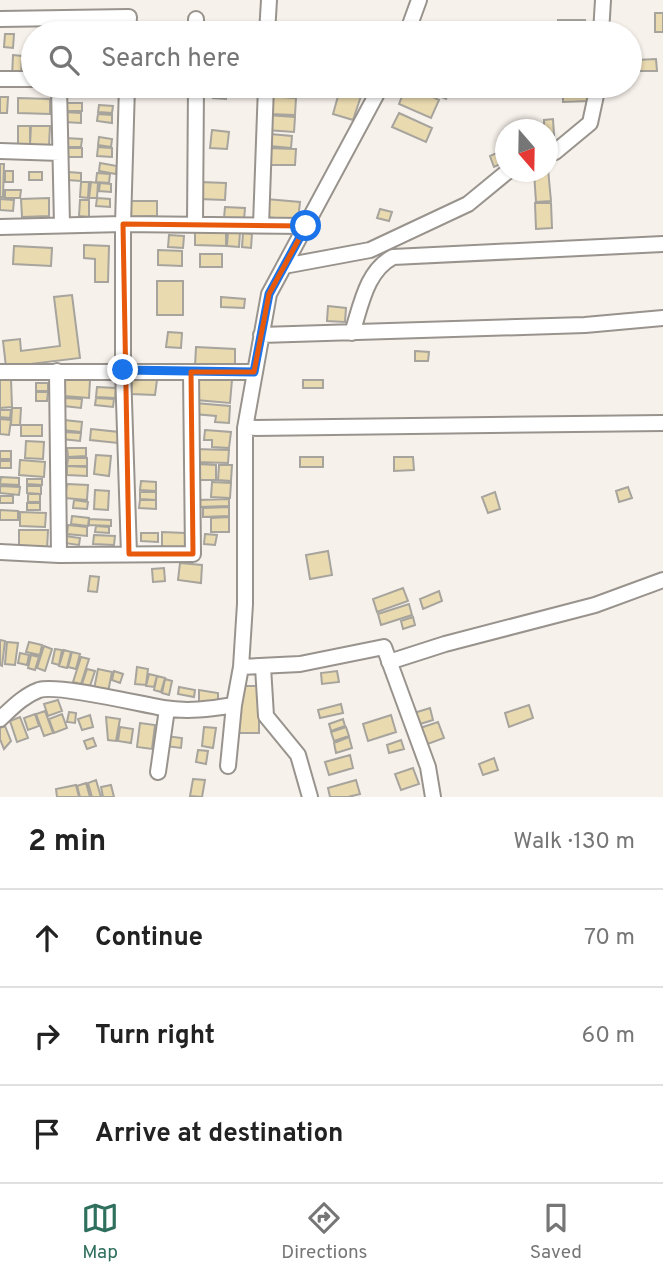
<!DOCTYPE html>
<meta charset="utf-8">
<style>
body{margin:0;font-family:Overpass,sans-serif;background:#f6f6f6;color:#222}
.compass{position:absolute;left:495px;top:119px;width:63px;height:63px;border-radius:50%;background:#fff;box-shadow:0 2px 5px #0004;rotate:160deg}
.stop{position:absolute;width:21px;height:21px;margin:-16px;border:5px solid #1a73e8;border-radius:50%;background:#fff}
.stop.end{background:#1a73e8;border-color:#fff;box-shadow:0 2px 7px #0008}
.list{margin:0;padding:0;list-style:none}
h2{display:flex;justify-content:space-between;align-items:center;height:91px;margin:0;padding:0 28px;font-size:30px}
h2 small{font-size:23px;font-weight:400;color:#767676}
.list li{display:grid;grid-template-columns:46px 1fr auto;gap:21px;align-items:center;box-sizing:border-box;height:98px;padding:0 28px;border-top:2px solid #e0e0e0}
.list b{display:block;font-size:26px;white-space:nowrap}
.list em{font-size:23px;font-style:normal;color:#767676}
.icon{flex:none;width:38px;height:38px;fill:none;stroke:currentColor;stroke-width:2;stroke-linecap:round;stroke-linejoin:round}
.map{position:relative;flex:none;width:663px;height:797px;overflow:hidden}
.search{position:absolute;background:#fff;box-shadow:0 2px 5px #0004;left:21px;right:21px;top:21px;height:77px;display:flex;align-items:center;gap:18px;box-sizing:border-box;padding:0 24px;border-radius:38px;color:#767676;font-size:26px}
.sheet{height:385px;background:#fff}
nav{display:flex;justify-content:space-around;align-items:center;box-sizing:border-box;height:98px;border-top:2px solid #e0e0e0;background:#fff;font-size:19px;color:#767676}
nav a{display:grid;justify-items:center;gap:4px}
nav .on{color:#2f6f5e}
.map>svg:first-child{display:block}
.building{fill:#eadab0;stroke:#a6a49d;stroke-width:2}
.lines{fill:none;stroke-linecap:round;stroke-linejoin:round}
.minor-casing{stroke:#99938d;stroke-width:18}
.minor{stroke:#fff;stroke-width:14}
.route{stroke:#1a73e8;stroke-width:9}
.marked{fill:none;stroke:#e8590c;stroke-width:5;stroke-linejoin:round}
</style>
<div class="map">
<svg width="663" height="797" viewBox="0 0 663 797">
<rect width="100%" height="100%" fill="#f7f1eb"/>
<!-- building -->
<path class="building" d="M655,13H663V32H655Z
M558,20H573L572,30H558Z
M574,20H585V33H574Z
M341,28H366V33H341Z
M5,34H14L13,48L4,47Z
M13,55L22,56L21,77H12Z
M656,59L657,71H637L636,60Z
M67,86H92L91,96H81V89L66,88Z
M215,86H227L226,99L213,98Z
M406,86H411L439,100L431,118L399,104Z
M419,86H452L446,99Z
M563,86H589V101L563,102Z
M340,89L361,96L353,120L333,114Z
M269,96L296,98L295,115L268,114Z
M0,97H8L7,113H0Z
M18,98L50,99V114L18,113Z
M65,103H82V111H65Z
M99,105L113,106L112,113L98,112Z
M64,112L81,113V123L64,122Z
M399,113L432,128L426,142L392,127Z
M98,114L112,115V123L97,121Z
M267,115L295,117L294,132L266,130Z
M553,119L554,135H548V130H544V120Z
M18,126H30V145H18Z
M31,126H50L49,146L30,145Z
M212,130L229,132L227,149L210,148Z
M270,134L292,136L291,148L269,146Z
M99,137L112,139L111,147L98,145Z
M65,138L82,139L81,147H65Z
M98,147L112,148V157L97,156Z
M64,148H82V157H64Z
M267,148L296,149L295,165H267Z
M501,151L505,162L494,167L490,156Z
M100,163L117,166L116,174L99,171Z
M0,164H4L3,197H0Z
M548,169L551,201L536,202L534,172H548Z
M5,171H13V182H5Z
M29,172H42V180H29Z
M68,172L81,173V181L67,180Z
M97,173L110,174L109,183L96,182Z
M81,182H89L88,198L80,197Z
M91,182L98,183L97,198H89Z
M200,182L226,183L225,200L199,199Z
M100,183L111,184V192L99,191Z
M5,190H21L20,198H5Z
M49,198V216L22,217L21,199Z
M97,198L110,199V207L96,206Z
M0,199L14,200L13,211L0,210Z
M266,199L300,202L298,220L265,217Z
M80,200H89V217L79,216Z
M129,201H157V216L130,217Z
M535,203H551L552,228L536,229Z
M225,207L245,208L244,220L224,218Z
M380,209L392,212L389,221L377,218Z
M195,229L226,230V246L195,245Z
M228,231L240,232L239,247L227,246Z
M243,233L252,234L251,248L242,247Z
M169,235L184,236L183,248L168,247Z
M84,245L109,246L108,282H95V259L84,258Z
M14,246L52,248L51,266L13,264Z
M158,250L182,251V266L158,265Z
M200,254H222V267H200Z
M157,281H183V315H157Z
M72,295L80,358L6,367L3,341L20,339L21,351L60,346L54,297Z
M221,297L245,299L244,308L221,307Z
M328,306L346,308L345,322L327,321Z
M168,332L182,333L181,348L166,347Z
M196,347L235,349V368L195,366Z
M415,351L429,352L428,361H415Z
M198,377L232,380L230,403L196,400Z
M132,378L157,380L155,395L131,394Z
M0,379H11L12,407L0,408Z
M65,379L90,380L89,398L64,396Z
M303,380H323V388H303Z
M36,383H48V391H36Z
M97,387L116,388L115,398L96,397Z
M36,392H48L47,401H36Z
M65,398L82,399L81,408L64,406Z
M96,398L114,399L113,407L95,405Z
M195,403L230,406L229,423L215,422L216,416L194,414Z
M12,408H21L20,425H11Z
M0,410H11L10,418L0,417Z
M0,419L11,420L9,435L0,434Z
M64,420L82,422L81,432L62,430Z
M21,425H42V436H21Z
M91,429L119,432L118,443L90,440Z
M205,430L231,432L229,448L212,447V440H204Z
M63,432L81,433L80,441L62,439Z
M26,441L44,442L43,459L25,458Z
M67,448H86V456L68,457Z
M194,449L229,450L228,463L194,462Z
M0,451H11V459H0Z
M96,455L111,456L109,476L94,474Z
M300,457H323V467H300Z
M394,457H413L414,470L394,471Z
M68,458H87V466H67Z
M20,460L45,462L44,477L19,475Z
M0,461H11V468H0Z
M197,464L216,465V480H196Z
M219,465H232L231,481L218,480Z
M67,466L87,467V476L67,475Z
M1,477L19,478V485L0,484Z
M27,479H42V485L27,484Z
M141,481L156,482V491L140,490Z
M212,482L231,483L230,498L211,497Z
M67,484L88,485L87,500L65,498Z
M0,486L20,487L19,495L0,493Z
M27,486H41V494L27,493Z
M628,487L632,498L619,502L616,491Z
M95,490L109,491L108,510L94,509Z
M140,492H156V500L140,499Z
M495,492L500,509L488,513L482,497Z
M28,494H40V502H28Z
M0,496H13V503H0Z
M229,499V506L198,507V500Z
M74,500L88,502L87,509L73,508Z
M140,500H156V509L139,508Z
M27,503H40V510H27Z
M229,507V516L203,517V508Z
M0,510L18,511V520H0Z
M20,512L46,513L45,527L20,526Z
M72,516L89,518L88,526L71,524Z
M229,517V532H211V518Z
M89,519L111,520V526L89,525Z
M68,525L87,527V536L67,534Z
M96,526L109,527V533L95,532Z
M19,530H48L47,550H19Z
M162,532L185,533V552L162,551Z
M141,533H158V542L141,541Z
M205,534L217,535L215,545L204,544Z
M94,535L115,536L114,545L93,544Z
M65,536L80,538L79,545L64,543Z
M328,551L332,575L310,579L306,555Z
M180,563L202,565L201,583L178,580Z
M164,568L165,581L153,582L152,569Z
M90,576L99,577L97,592L88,591Z
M403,588L408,601L377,612L373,599Z
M439,591L442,601L423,609L420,599Z
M409,604L412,615L381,625L378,614Z
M413,617L415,625L403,629L401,621Z
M0,640L5,641L2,666L0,665Z
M7,642L18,643L15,665L5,664Z
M29,642L42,645L40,655L26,652Z
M44,646L52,649L45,671L37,668Z
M55,649L62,650L59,665L52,663Z
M64,650L71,652L67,668L59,666Z
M72,652L80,654L76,669L68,667Z
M20,653L29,655L27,665L18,663Z
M31,655L39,657L35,670L28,668Z
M81,657L89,659L81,684L73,682Z
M137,667L148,669L146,685L135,684Z
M87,669L95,671L90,686L82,684Z
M98,669L112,672L108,692L94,689Z
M114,671L123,674L120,683L112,680Z
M337,671L339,682L322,684L321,673Z
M149,674L157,676L154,687L146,686Z
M157,676L165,678L161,692L154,690Z
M165,679L172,681L169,695L162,693Z
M240,686H259V733H239Z
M179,687L195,690L194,697L178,694Z
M199,690L218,693V706H199Z
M58,700L62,711L48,716L44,704Z
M341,704L343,713L320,718L318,710Z
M529,705L533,718L509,727L505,713Z
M430,708L433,720L417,725L414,713Z
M45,711L53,733L44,736L36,714Z
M69,712L76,713L75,723L67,722Z
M35,714L39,726L28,730L24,718Z
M62,714L67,728L54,733L49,719Z
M90,715L93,727L82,730L78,719Z
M391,715L396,732L368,741L363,724Z
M20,717L28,738L17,742L10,721Z
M106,717L120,719L116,741L108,740Z
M343,719L345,726L331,731L329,724Z
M438,722L444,738L425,745L420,728Z
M140,723L155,725L152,749L137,747Z
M5,726L11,741L4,749L0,739V728Z
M120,727L133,729L131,743L118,741Z
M204,727L216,728L213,748L202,746Z
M346,727L349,736L334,741L331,732Z
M166,736L182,738L181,748L165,746Z
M349,737L352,748L336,753L334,743Z
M93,738L96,746L87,749L84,741Z
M401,740L404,749L389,753L387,745Z
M198,750L208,751L206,764L196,762Z
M350,755L353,768L329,775L325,762Z
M494,758L498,770L483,775L479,764Z
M413,768L419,784L401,790L395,774Z
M193,779L205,780L202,797L190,796Z
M96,780L101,797H92L88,783Z
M356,780L360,794L348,797H330L328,788Z
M86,783L90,797H80L77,786Z
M76,785L79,797H57L56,789Z
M111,785L114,797H103L101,787Z"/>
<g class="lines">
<!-- minor casing -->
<g class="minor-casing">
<path id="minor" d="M0,19L129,17L128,33
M196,33V19
M267,33L269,0
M407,33L419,0
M601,33L603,0
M0,79H33
M59,86L62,225
M381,86L269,294L245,428V604L241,667L300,664L384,647L428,767L433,797
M0,151L60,153
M548,154L555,152L590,123L598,86
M195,224L196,86
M261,225L266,86
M0,227L123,224L127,86
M284,266L370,250L468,204L507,172
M352,333C361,306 366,271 393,257L663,244
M261,335L585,325L663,318
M57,371L59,555
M0,372H254
M245,428L663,423
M0,552L59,555L193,554L191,372
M129,554L123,370V224L306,226
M389,662L445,644L595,605L663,580
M263,667L266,716L298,755L310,797
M234,705L241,667
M0,719C12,708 23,696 39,690C58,684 139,704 163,708C188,712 210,709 234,705L228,766
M158,772L167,709"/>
</g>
<!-- minor -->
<use href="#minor" class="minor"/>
</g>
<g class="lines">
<!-- route -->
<path class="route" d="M123,370L254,372L269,294L306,226"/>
</g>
<!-- marked area -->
<path class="marked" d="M123,224L306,226L269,294L254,372H191L193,554H129Z"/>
</svg>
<svg class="compass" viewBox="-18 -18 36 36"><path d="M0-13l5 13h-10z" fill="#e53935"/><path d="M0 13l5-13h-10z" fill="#767676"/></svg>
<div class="stop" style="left:306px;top:226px"></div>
<div class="stop end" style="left:123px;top:370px"></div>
<div class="search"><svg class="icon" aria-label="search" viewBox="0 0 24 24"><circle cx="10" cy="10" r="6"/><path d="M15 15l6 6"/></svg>Search here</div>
</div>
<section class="sheet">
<h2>2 min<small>Walk · 130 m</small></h2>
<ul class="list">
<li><svg class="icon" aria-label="ahead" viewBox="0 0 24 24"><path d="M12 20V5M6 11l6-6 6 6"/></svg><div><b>Continue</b></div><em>70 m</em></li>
<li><svg class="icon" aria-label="right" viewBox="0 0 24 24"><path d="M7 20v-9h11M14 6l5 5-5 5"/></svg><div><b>Turn right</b></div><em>60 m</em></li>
<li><svg class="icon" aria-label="arrive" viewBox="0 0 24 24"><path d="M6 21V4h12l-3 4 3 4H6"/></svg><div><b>Arrive at destination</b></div></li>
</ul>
</section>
<nav>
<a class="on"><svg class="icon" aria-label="map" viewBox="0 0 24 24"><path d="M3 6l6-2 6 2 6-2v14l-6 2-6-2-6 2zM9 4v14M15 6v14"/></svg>Map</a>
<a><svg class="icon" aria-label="directions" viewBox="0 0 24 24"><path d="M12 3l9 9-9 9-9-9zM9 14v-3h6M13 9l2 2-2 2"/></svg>Directions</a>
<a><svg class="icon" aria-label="saved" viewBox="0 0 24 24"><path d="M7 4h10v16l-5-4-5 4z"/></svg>Saved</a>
</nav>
